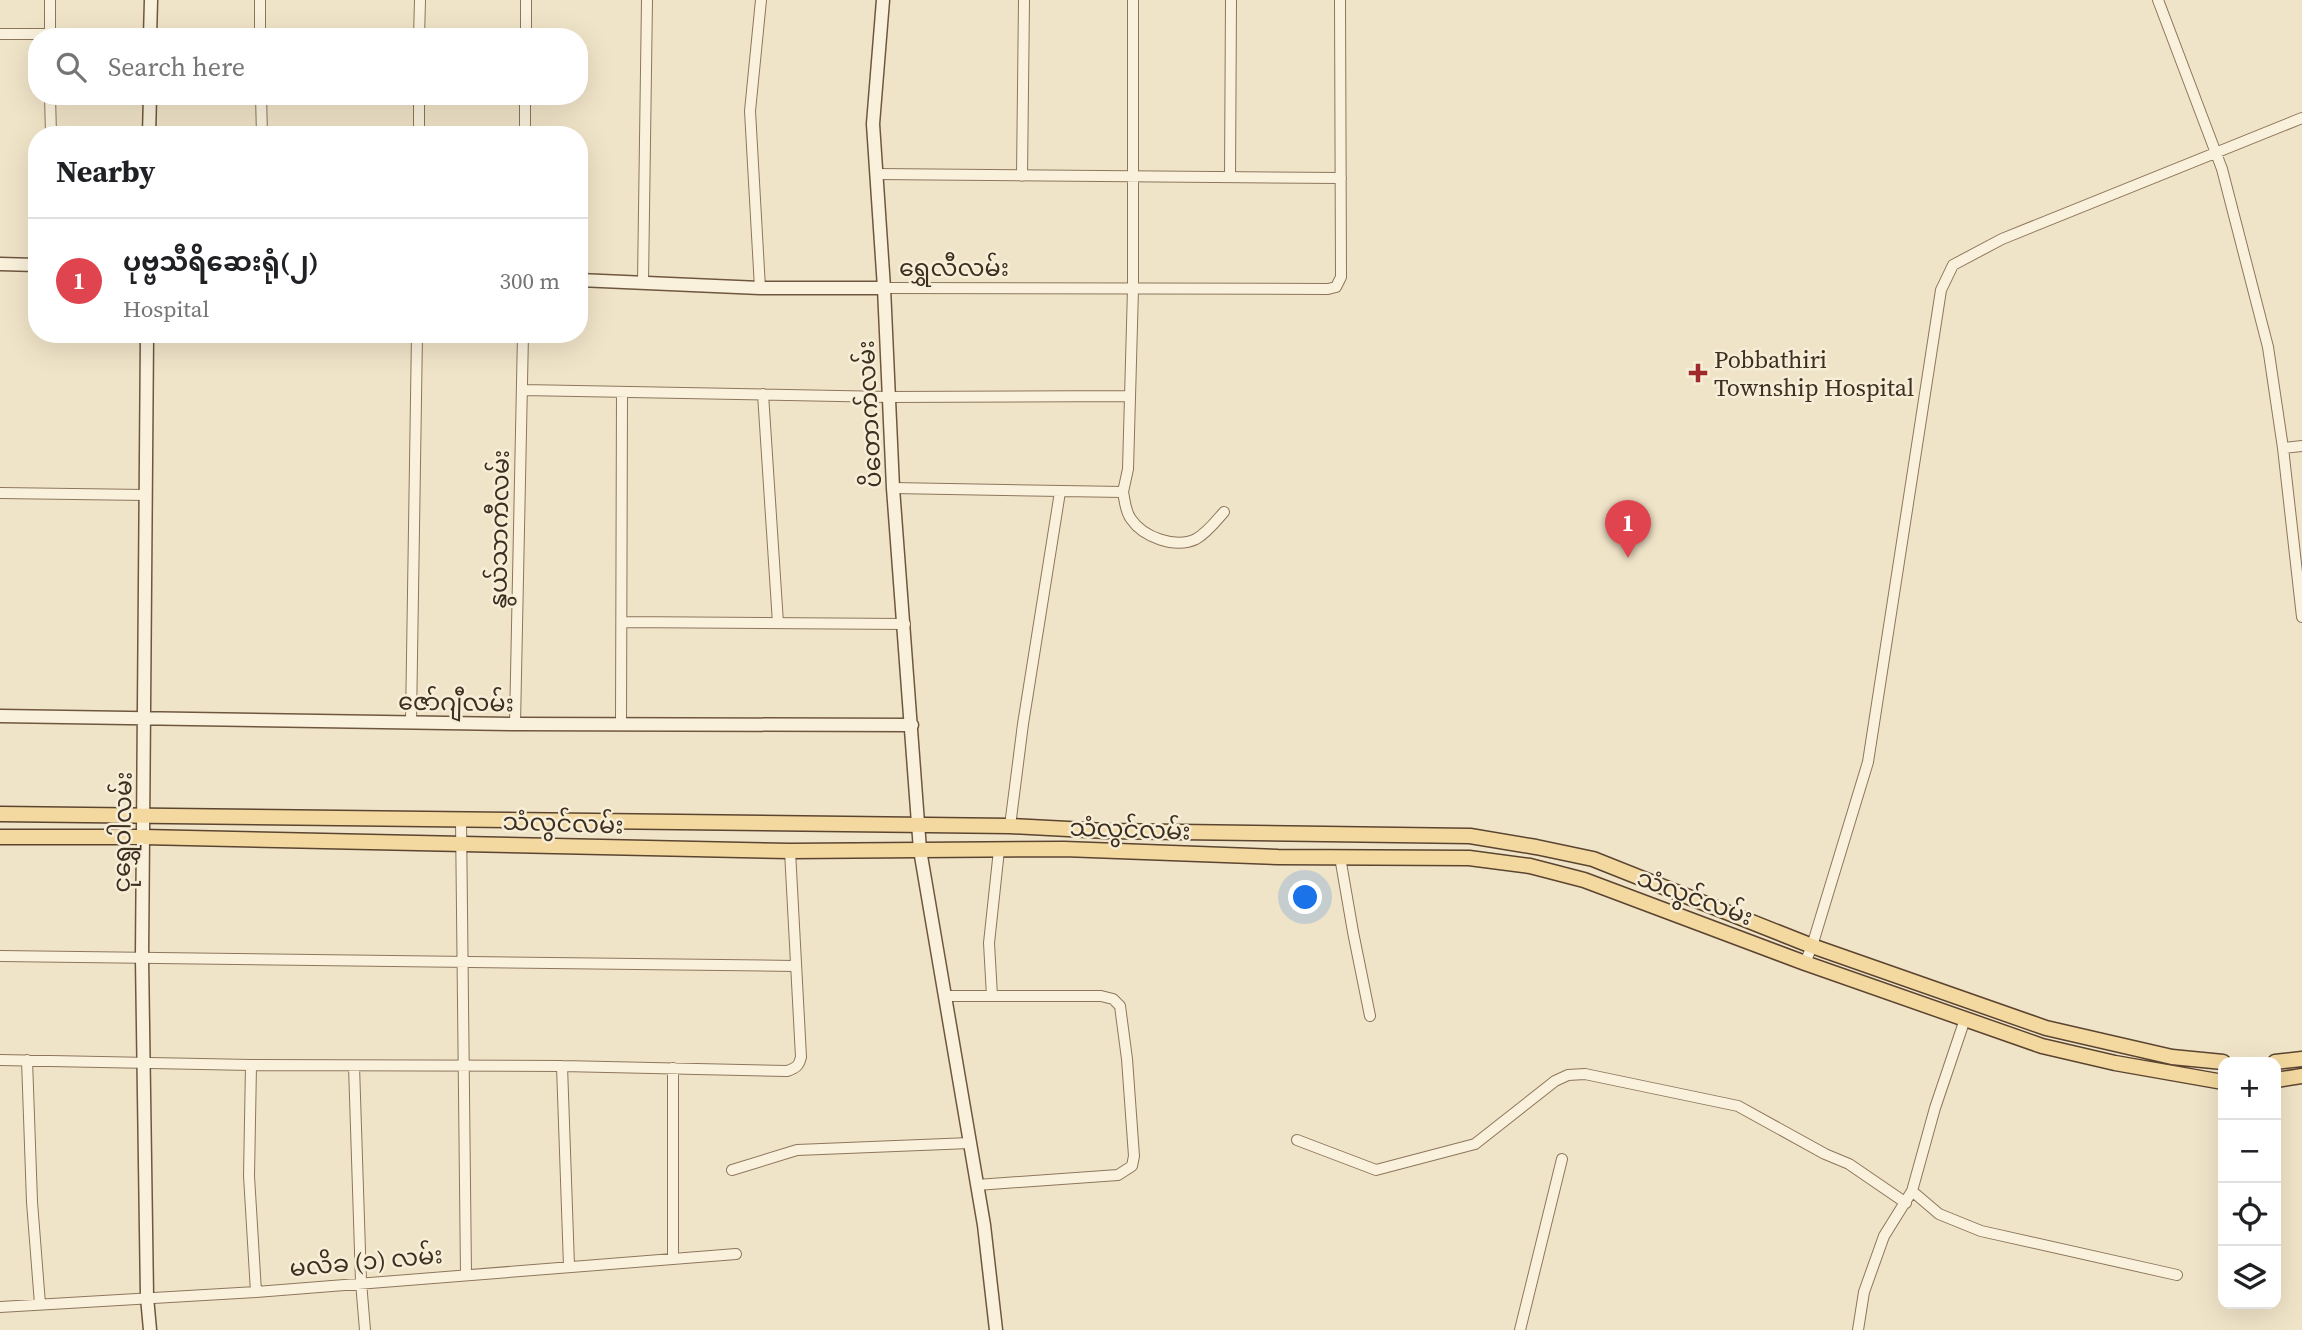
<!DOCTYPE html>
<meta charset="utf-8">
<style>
body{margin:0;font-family:"Source Serif 4","Noto Sans Myanmar",serif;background:#f2f2f2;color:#202124}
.controls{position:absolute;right:21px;bottom:21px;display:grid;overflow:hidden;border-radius:14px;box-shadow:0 7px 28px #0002}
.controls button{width:63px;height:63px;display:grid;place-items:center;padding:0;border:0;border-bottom:2px solid #e0e0e0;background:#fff;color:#202124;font:35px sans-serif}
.you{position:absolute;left:1306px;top:898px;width:24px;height:24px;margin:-18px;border:5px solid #fff;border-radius:50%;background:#1a73e8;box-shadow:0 0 0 10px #1a73e833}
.badge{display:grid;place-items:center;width:46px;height:46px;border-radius:50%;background:#0b8043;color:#fff;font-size:23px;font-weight:700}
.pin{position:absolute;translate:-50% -58px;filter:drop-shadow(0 2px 4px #0008)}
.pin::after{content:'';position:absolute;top:37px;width:24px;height:21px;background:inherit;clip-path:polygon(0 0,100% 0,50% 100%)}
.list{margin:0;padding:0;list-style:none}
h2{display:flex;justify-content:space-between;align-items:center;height:91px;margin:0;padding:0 28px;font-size:30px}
h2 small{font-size:23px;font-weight:400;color:#757577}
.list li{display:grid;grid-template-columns:46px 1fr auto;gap:21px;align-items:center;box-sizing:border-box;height:126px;padding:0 28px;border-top:2px solid #e0e0e0}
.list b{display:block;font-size:26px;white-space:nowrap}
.list p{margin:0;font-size:23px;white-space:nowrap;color:#757577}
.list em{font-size:23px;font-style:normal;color:#757577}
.icon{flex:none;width:38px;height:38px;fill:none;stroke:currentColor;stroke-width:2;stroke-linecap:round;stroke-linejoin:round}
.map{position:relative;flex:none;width:2302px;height:1330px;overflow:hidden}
.search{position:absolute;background:#fff;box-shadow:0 7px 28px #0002;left:28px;top:28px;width:560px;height:77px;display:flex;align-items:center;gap:18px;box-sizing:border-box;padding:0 24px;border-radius:28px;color:#757577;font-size:26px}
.panel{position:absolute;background:#fff;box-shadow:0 7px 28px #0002;left:28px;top:126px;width:560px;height:217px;border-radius:28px}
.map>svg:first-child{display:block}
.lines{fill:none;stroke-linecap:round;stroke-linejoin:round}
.street-casing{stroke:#8d765c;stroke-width:12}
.secondary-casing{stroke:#6f573f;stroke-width:15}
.primary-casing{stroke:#5b4430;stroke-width:17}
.street{stroke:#faf1dc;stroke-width:10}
.secondary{stroke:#faf1dc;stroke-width:12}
.primary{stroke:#f3d9a0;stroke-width:14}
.poi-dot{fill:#9e2a2b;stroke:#f7eed8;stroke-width:2.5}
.labels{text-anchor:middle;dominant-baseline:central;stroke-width:5;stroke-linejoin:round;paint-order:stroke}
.street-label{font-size:24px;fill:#3d2e20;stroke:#f7eed8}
.poi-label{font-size:24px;fill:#3d2e20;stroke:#f7eed8;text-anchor:start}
</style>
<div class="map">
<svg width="2302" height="1330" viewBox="0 0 2302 1330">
<rect width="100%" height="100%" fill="#f0e4c8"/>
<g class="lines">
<!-- street casing -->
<g class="street-casing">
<path id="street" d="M50,0V37
M260,0V37
M2158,0L2222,169L2268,347L2283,448L2302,617
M0,34H150
M419,37L420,0
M526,37V0
M50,96L51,135
M261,96L262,135
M419,135V96
M525,135V96
M876,174L1341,178
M1022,176L1024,0
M1230,177L1231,0
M643,282L647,0
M760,288L750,111L761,0
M884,288L1328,289L1336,287L1341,277L1340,0
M523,390L889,397L1129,396
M763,394L778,623
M2283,448L2302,446
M893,488L1123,492L1128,469L1133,289V0
M1123,492C1125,501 1125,511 1131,519C1143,537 1175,549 1196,539C1207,533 1216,521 1224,512
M0,493L146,495
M622,622L905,624
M411,722L417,334
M515,724L523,334
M621,724L622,392
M461,819L466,1275
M1010,826L1023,724L1060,492
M1340,857L1353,932L1370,1016
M0,956L795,966
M1805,963L1812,946L1868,762L1941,290L1953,265L2002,239L2302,118
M946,996H1101L1113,999L1120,1006L1127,1059L1134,1156L1132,1166L1118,1175L977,1185
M992,996L989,943L999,850
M0,1060L251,1065L562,1066L787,1071C796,1068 799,1066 801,1057L790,851
M27,1060L32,1202L40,1304
M251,1065L249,1176L256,1292
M354,1066L361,1282L365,1330
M562,1066L569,1266
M673,1068V1257
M1297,1140L1376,1170L1475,1144L1555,1081L1568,1075L1585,1074L1738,1106L1825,1154L1849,1164L1906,1203
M732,1170L797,1150L970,1143
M1912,1191L1939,1214L1981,1231L2177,1275
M0,1307L256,1292L736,1254
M1520,1330L1562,1159
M1858,1330L1864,1292L1884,1236L1912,1191L1935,1108L1965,1019"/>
</g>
<!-- secondary casing -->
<g class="secondary-casing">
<path id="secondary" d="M883,0L873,124L884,288L893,488L920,850L984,1225L996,1330
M150,37L151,0
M149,135L150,96
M0,264L37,265
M579,280L760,288H884
M147,334L142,958L147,1297L150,1330
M0,716L515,724L912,725"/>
</g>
<!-- primary casing -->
<g class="primary-casing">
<path id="primary" d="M0,814L1010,826L1106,831L1470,836L1536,847L1593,859L1812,946L2046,1028L2172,1057L2223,1062
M0,837H143L790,851L1064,849L1278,857L1469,858L1530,866L1584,880L1805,963L2042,1046L2115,1063L2223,1082
M2275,1062L2302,1059
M2276,1080L2302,1076"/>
</g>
<!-- street -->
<use href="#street" class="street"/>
<!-- secondary -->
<use href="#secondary" class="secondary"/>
<!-- primary -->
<use href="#primary" class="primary"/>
</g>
<!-- markers -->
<path class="poi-dot" d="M1694.5 362.5h7v7h7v7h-7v7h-7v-7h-7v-7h7z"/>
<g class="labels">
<!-- street labels -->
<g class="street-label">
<text x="954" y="267">ရွှေလီလမ်း</text>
<text transform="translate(869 414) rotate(-93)">ပိတောက်လမ်း</text>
<text transform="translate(499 529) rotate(-89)">နွယ်သာကီလမ်း</text>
<text transform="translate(456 702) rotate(1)">ဇော်ဂျီလမ်း</text>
<text transform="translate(563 823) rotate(2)">သံလွင်လမ်း</text>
<text transform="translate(1130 829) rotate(2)">သံလွင်လမ်း</text>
<text transform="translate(122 832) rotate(-89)">ငုရွှေဝါလမ်း</text>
<text transform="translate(1695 897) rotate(20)">သံလွင်လမ်း</text>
<text transform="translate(366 1261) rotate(-5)">မလိခ (၁) လမ်း</text>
</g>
<!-- poi labels -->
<g class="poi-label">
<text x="1714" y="359">Pobbathiri<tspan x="1714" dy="28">Township Hospital</tspan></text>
</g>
</g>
</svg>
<div class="controls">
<button>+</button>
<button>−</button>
<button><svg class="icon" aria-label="locate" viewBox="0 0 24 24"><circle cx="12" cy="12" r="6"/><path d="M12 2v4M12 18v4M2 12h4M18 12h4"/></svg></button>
<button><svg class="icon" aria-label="layers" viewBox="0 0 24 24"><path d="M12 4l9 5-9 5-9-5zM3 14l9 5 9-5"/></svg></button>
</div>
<div class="you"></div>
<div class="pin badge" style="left:1628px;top:558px;background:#e0444e">1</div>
<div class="search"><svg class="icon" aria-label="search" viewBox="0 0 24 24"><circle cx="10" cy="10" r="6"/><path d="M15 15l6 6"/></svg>Search here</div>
<section class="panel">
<h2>Nearby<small></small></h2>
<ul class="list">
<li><span class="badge" style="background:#e0444e">1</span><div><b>ပုဗ္ဗသီရိဆေးရုံ(၂)</b><p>Hospital</p></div><em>300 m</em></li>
</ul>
</section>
</div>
